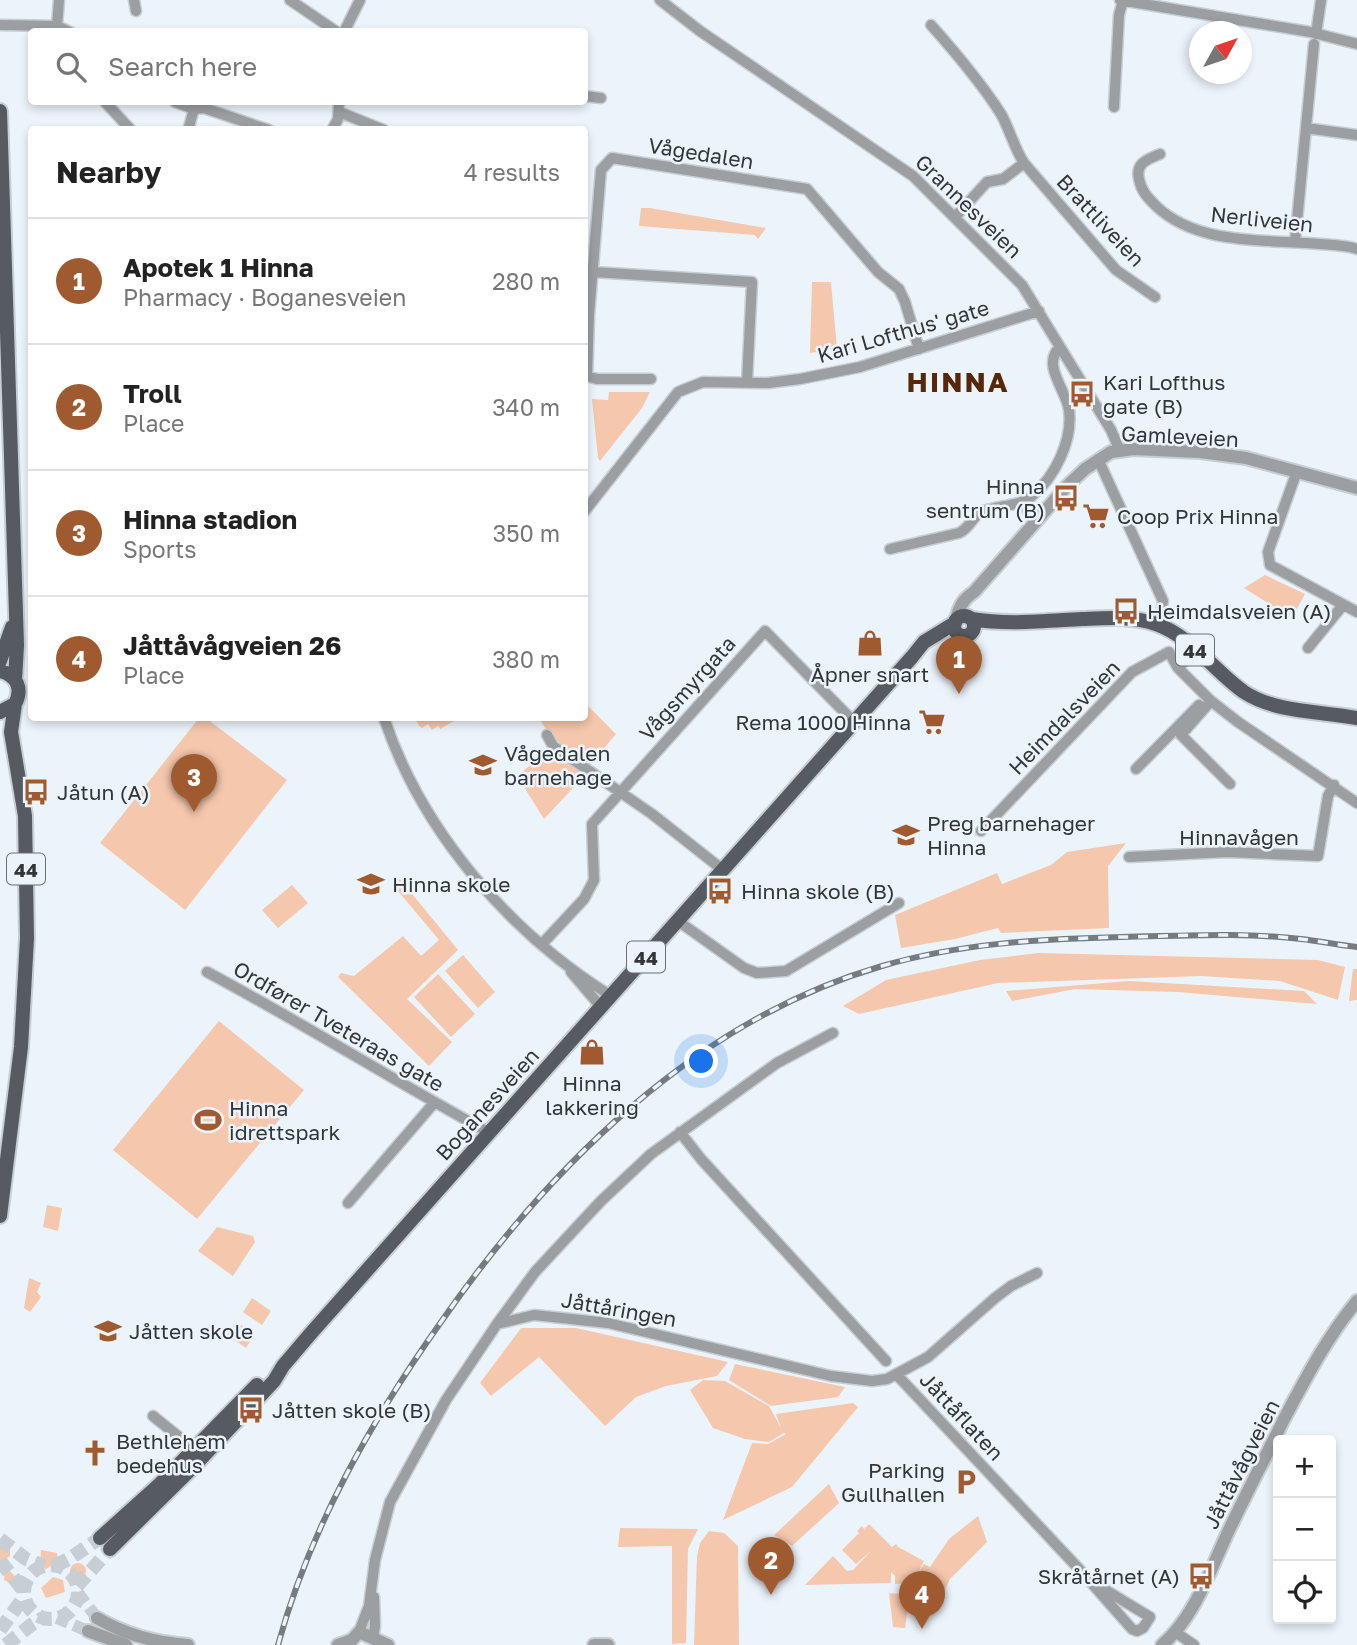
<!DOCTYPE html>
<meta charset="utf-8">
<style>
body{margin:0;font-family:"Golos Text",sans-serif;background:#f6f6f6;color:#222}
.controls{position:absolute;right:21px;bottom:21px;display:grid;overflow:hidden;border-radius:7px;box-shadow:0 4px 10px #0003}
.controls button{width:63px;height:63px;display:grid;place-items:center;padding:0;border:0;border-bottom:2px solid #e0e0e0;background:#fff;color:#222;font:35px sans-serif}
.compass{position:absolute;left:1189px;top:21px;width:63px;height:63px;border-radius:50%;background:#fff;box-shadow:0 4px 10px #0003;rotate:50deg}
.you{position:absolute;left:702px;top:1062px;width:24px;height:24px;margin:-18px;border:5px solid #fff;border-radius:50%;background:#1a73e8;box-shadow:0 0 0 10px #1a73e833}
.badge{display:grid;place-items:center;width:46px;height:46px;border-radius:50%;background:#a05a2f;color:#fff;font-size:23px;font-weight:700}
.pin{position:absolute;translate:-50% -58px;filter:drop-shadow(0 2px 4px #0008)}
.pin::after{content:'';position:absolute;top:37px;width:24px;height:21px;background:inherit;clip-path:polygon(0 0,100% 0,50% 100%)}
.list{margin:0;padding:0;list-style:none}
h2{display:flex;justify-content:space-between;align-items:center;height:91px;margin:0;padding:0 28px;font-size:30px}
h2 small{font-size:23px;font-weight:400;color:#767676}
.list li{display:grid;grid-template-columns:46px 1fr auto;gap:21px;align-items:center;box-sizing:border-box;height:126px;padding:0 28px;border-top:2px solid #e0e0e0}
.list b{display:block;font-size:26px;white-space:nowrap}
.list p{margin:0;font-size:23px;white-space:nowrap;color:#767676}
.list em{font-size:23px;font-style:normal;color:#767676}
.icon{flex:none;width:38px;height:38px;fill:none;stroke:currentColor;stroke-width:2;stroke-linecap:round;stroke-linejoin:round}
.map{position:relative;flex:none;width:1357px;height:1645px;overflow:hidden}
.search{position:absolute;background:#fff;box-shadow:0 4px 10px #0003;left:28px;top:28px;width:560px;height:77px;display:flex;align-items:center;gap:18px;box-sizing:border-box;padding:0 24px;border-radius:7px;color:#767676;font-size:26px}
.panel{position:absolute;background:#fff;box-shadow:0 4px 10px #0003;left:28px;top:126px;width:560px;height:595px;border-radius:7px}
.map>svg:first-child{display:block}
.green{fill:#f5c7ad}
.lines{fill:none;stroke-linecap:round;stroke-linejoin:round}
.tertiary-tunnel{stroke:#c7ced4;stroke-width:12;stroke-dasharray:12 6;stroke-linecap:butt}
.primary-tunnel{stroke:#c7ced4;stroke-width:14;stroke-dasharray:14 7;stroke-linecap:butt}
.minor-casing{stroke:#c7ced4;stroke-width:13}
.tertiary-casing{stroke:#c7ced4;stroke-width:16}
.primary-casing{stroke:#c7ced4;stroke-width:18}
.minor{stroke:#9c9fa2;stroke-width:10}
.tertiary{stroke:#9c9fa2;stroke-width:12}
.primary{stroke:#555b60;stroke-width:14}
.rail-casing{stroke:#767b7f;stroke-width:6}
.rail{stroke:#ecf4fb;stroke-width:3.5;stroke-dasharray:10;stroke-linecap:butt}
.labels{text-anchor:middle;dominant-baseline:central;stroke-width:5;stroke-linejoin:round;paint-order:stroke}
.shield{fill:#ecf4fb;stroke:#6a6f72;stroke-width:2}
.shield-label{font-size:19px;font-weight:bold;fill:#323638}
.street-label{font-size:21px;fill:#323638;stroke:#ecf4fb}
.poi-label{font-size:21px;fill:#323638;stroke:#ecf4fb;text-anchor:start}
.district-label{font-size:28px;font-weight:bold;letter-spacing:2px;fill:#562807;stroke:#ecf4fb}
</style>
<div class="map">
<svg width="1357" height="1645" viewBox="0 0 1357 1645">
<rect width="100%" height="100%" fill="#ecf4fb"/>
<!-- green -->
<path class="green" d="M641,208H650L766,228L758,239L755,235L639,226Z
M812,282H831L837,349L810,353Z
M609,392H650L642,408L600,461L598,458L592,399L608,400Z
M1265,575L1305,594L1292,618L1244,588Z
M585,703L616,734L589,766L553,741L539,718H584Z
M199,718H206L287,780L185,910L100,843Z
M415,718H459L440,729L438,726L432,730L428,724L422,728L419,726Z
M550,749L587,773L544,819L517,776Z
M1126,843L1108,866L1109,928L1001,933L998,928L955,939L901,948L895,915L997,873L1002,884L1051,865L1067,852Z
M400,879L458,950L407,999L452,1042L429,1066L338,977L341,973L354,976L403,936L421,956L439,940L393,885Z
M292,885L308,903L278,928L262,910Z
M1038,953L1318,960L1345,967L1338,1000L1280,981L1201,976L998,983L859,1014L843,1006L886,980L980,960Z
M463,955L495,992L478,1008L445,971Z
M1353,969H1357V1000L1349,1001Z
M438,974L475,1014L451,1037L414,997Z
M1129,981L1304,991L1317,1004L1178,992L1075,989L1012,1001L1006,991Z
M219,1021L304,1090L197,1219L113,1150Z
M47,1205L62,1208L58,1231L43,1227Z
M217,1227L253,1236L255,1242L233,1276L198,1251Z
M29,1278L41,1283L37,1292L41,1297L30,1312L24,1308Z
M252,1298L271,1311L262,1325L243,1312Z
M236,1322L255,1334L246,1348L227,1335Z
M521,1328H576L728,1362L717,1376L666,1386L636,1397L605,1426L539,1357L491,1396L480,1383Z
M735,1364L845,1387L838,1397L771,1406L729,1380Z
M703,1380L725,1381L769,1406L781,1428L776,1414L853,1403L858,1407L792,1487L723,1520L752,1443L768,1444L786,1434L784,1433L769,1442L745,1439L713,1428L690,1390Z
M829,1484L839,1503L792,1546L774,1535Z
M978,1516L987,1542L950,1579L943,1594L921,1595L909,1583L895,1584V1576L891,1572V1583L805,1585L833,1556L847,1571L853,1570L871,1551L856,1564L842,1550L859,1533L857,1531L862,1526L864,1529L869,1524L892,1547L896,1544L898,1547L924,1561L918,1573L924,1564L930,1567L949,1539Z
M620,1528L698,1529L688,1549L686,1643L672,1644V1546L618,1547Z
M709,1531L724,1533L738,1546L739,1645H694L697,1556L700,1543Z
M0,1539L10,1542V1556L0,1563Z
M41,1550L57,1553L58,1562L46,1569L40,1567Z
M70 1571a8 8 0 1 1 16 0a8 8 0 1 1-16 0Z
M9,1570L24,1586L22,1590L4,1580L5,1572Z
M53,1577L63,1580L65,1592L46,1598L41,1588Z
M889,1593L910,1595L905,1628L893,1627Z"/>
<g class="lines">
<!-- tertiary-tunnel -->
<path class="tertiary-tunnel" d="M78,1593L97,1618
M57,1618L88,1631"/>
<!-- primary-tunnel -->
<path class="primary-tunnel" d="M0,1539L26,1559L44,1566
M0,1561L24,1591
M24 1592a27 27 0 1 1 54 0a27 27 0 1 1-54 0Z
M55,1566L72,1557L100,1538
M77,1586L110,1549
M0,1630L24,1597
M6,1645L31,1625L43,1618"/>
<!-- minor casing -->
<g class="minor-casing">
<path id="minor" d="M134,0L136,11
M290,0L337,32
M660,0L700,31L913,176L1022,285L1111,430L1120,451
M1120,0L1310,32L1357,44
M0,25L57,26L70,32
M931,25C955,52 982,84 1001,114C1010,130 1014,148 1024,163L1116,270L1155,297
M57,26L59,0
M344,32L360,0
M1316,34L1321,0
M584,96L601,98
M105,102L131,130
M175,102L194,109L188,130
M1114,107L1119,15L1123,0
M194,109L204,108L269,130
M339,112L384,130
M1306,128L1357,135
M332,130L338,119L339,102
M1160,154C1148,159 1135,163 1139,179C1141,191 1148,198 1156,206C1198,246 1266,239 1320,244C1332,245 1345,245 1357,249
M955,217L987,182L1003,179L1024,163
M1295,242L1314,44
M593,272L752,282L747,382
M584,375L597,379H651
M587,375L589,315L601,170L612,158L807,189L878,272L899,289L905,302L919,349
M1098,459L1163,601L1159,624
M1297,471L1268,552L1270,565L1357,612
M1025,500L1027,510L1036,523
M584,512L678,392L703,382L768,383L800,379L860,367L1039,311
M890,549L959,533C970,528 973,516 981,512C997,505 1019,507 1032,496C1055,477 1073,440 1069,410C1066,389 1041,365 1060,347
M1308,648L1343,605
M1195,650L1178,668L1211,701L1238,722L1357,803
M1211,701L1181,735L1230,784
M384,718C422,832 510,933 611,996
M547,735L553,746L652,814L723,870
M1136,769L1199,705
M981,831L1132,672L1169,652L1178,668
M1129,857L1227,852L1318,856L1328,796L1334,785
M678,921L744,968L757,973L786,971L899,903
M542,944L584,899L594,880L592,824L765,631L854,722
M207,972C303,1023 394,1081 490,1133
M571,972L601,1007
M680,1132L701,1159L886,1361
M348,1203L434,1103
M497,1324L534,1315L608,1323L831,1376L872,1381L887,1379L928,1357L995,1298L1011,1286L1037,1273
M897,1375L1080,1570L1132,1629L1137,1631L1143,1628L1150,1617L1089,1580
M153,1416L194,1449
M359,1632L369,1606L375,1560L390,1502L446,1400L497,1324L535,1272L601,1201L651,1154L777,1063L833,1033
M1175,1632L1194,1645
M373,1638L375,1626L374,1597"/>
</g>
<!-- tertiary casing -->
<g class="tertiary-casing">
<path id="tertiary" d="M956,620C959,607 963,599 974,592L1066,487L1085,469L1111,452L1134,449L1200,452L1246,458L1357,488
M97,1618C124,1634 157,1643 188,1645
M88,1631L126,1645
M338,1645L352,1640L359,1632L388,1645
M594,1645H608
M1162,1645C1195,1617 1211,1568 1229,1530C1247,1492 1266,1456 1284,1419C1306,1378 1327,1337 1357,1301"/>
</g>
<!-- primary casing -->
<g class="primary-casing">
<path id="primary" d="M0,111L17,645L15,680
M954 626a10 10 0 1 1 20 0a10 10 0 1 1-20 0Z
M971,619C1008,625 1045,621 1082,619C1107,618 1132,616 1156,624C1191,636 1214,671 1244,692C1276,713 1320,711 1357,718
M0,661L12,627
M0,671C17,675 23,689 15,704L0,712
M0,1216L21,1047L27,938L25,816L11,732L15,704
M100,1538L160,1484L257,1385
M110,1549L194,1466L274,1381L283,1366L312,1332L912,657L924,642L955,623"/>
</g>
<!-- minor -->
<use href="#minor" class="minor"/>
<!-- tertiary -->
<use href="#tertiary" class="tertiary"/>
<!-- primary -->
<use href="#primary" class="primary"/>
<!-- rail casing -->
<g class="rail-casing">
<path id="rail" d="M278,1645C310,1528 371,1421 441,1322C549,1167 696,1020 882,966C961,943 1041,939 1122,937C1181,936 1242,932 1301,939C1319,941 1338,945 1357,947"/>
</g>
<!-- rail -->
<use href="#rail" class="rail"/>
</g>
<!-- icons -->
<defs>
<g id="bus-bare" transform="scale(2.1)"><path d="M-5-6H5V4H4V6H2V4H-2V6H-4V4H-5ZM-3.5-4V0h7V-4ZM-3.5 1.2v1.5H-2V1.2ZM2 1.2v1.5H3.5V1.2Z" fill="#a05a2f" stroke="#ecf4fb" stroke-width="2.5" paint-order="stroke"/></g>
<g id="supermarket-bare" transform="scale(2.1)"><path d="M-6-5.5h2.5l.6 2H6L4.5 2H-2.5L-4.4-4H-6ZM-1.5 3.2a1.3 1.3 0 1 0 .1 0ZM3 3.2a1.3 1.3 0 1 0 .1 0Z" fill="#a05a2f" stroke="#ecf4fb" stroke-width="2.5" paint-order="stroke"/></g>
<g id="shop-bare" transform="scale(2.1)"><path d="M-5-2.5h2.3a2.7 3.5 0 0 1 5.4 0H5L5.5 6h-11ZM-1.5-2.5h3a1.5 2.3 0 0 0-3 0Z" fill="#a05a2f" stroke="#ecf4fb" stroke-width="2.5" paint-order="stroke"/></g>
<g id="school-bare" transform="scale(2.1)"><path d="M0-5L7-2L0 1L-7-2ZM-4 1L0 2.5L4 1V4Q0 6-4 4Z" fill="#a05a2f" stroke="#ecf4fb" stroke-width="2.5" paint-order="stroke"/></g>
<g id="stadium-bare" transform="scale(2.1)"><path d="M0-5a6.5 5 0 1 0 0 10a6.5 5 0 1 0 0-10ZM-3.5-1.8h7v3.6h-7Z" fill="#a05a2f" stroke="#ecf4fb" stroke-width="2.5" paint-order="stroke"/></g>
<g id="church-bare" transform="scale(2.1)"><path d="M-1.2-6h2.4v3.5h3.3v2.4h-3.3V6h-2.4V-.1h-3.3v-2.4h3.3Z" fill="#a05a2f" stroke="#ecf4fb" stroke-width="2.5" paint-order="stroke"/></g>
<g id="parking-bare" transform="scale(2.1)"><path d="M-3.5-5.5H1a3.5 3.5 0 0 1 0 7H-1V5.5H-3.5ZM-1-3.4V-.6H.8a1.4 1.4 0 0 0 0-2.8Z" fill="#a05a2f" stroke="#ecf4fb" stroke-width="2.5" paint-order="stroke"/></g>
</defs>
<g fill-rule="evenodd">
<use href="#bus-bare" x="1082" y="394"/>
<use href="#bus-bare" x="1066" y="498"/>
<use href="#supermarket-bare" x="1096" y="516"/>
<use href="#bus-bare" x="1126" y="611"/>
<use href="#shop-bare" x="870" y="643"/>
<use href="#supermarket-bare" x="932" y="722"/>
<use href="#school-bare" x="483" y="765"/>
<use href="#bus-bare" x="36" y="792"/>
<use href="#school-bare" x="906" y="835"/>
<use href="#school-bare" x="371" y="884"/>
<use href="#bus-bare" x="720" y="891"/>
<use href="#shop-bare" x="592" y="1052"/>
<use href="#stadium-bare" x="208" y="1120"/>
<use href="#school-bare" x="108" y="1331"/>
<use href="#bus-bare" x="251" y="1410"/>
<use href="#church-bare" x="95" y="1453"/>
<use href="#parking-bare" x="966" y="1482"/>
<use href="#bus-bare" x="1201" y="1576"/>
</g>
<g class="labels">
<!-- shield labels -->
<g class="shield">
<rect x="1176" y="634.5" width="38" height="31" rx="5"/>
<rect x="7" y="853.5" width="38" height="31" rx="5"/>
<rect x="627" y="941.5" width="38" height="31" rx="5"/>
</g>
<g class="shield-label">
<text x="1195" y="650">44</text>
<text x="26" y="869">44</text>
<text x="646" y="957">44</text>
</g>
<!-- street labels -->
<g class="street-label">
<text transform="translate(701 153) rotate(9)">Vågedalen</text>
<text transform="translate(969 206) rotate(44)">Grannesveien</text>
<text transform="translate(1262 219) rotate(6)">Nerliveien</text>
<text transform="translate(1101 220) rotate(47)">Brattliveien</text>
<text transform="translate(903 331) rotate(-16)">Kari Lofthus' gate</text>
<text transform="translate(1180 436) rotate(3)">Gamleveien</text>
<text transform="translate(687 688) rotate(-48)">Vågsmyrgata</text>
<text transform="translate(1064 717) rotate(-46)">Heimdalsveien</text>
<text x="1239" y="837">Hinnavågen</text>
<text transform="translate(339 1026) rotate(30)">Ordfører Tveteraas gate</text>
<text transform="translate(487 1104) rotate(-48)">Boganesveien</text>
<text transform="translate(619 1309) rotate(10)">Jåttåringen</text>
<text transform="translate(962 1416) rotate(47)">Jåttåflaten</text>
<text transform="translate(1241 1464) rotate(-63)">Jåttåvågveien</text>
</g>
<!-- poi labels -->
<g class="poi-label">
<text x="1103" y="382">Kari Lofthus<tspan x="1103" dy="24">gate (B)</tspan></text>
<text x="1045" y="486" text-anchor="end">Hinna<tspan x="1045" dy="24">sentrum (B)</tspan></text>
<text x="1117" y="516">Coop Prix Hinna</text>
<text x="1147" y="611">Heimdalsveien (A)</text>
<text x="870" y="674" text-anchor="middle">Åpner snart</text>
<text x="911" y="722" text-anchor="end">Rema 1000 Hinna</text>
<text x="504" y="753">Vågedalen<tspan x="504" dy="24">barnehage</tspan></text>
<text x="57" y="792">Jåtun (A)</text>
<text x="927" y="823">Preg barnehager<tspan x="927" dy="24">Hinna</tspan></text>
<text x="392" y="884">Hinna skole</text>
<text x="741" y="891">Hinna skole (B)</text>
<text x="592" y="1083" text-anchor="middle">Hinna<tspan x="592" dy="24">lakkering</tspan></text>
<text x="229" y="1108">Hinna<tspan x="229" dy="24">idrettspark</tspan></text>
<text x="129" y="1331">Jåtten skole</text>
<text x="272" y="1410">Jåtten skole (B)</text>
<text x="116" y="1441">Bethlehem<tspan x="116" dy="24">bedehus</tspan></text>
<text x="945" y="1470" text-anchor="end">Parking<tspan x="945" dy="24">Gullhallen</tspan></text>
<text x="1180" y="1576" text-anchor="end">Skråtårnet (A)</text>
</g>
<!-- district labels -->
<g class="district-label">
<text x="958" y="381">HINNA</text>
</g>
</g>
</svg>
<div class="controls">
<button>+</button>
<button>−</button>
<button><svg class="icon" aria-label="locate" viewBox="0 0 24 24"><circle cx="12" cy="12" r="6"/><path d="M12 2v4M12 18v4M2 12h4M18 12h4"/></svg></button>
</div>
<svg class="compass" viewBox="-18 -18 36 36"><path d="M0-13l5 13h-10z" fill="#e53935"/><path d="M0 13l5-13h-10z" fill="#767676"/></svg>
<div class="you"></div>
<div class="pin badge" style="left:959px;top:694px">1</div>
<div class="pin badge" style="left:771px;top:1595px">2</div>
<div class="pin badge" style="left:194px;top:812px">3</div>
<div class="pin badge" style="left:922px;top:1629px">4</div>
<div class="search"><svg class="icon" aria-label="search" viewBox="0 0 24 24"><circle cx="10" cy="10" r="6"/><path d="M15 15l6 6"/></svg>Search here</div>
<section class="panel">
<h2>Nearby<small>4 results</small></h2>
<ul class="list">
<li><span class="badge">1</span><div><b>Apotek 1 Hinna</b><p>Pharmacy · Boganesveien</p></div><em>280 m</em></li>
<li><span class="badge">2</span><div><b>Troll</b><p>Place</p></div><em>340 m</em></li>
<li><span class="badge">3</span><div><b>Hinna stadion</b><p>Sports</p></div><em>350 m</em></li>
<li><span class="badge">4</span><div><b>Jåttåvågveien 26</b><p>Place</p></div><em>380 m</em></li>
</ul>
</section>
</div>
